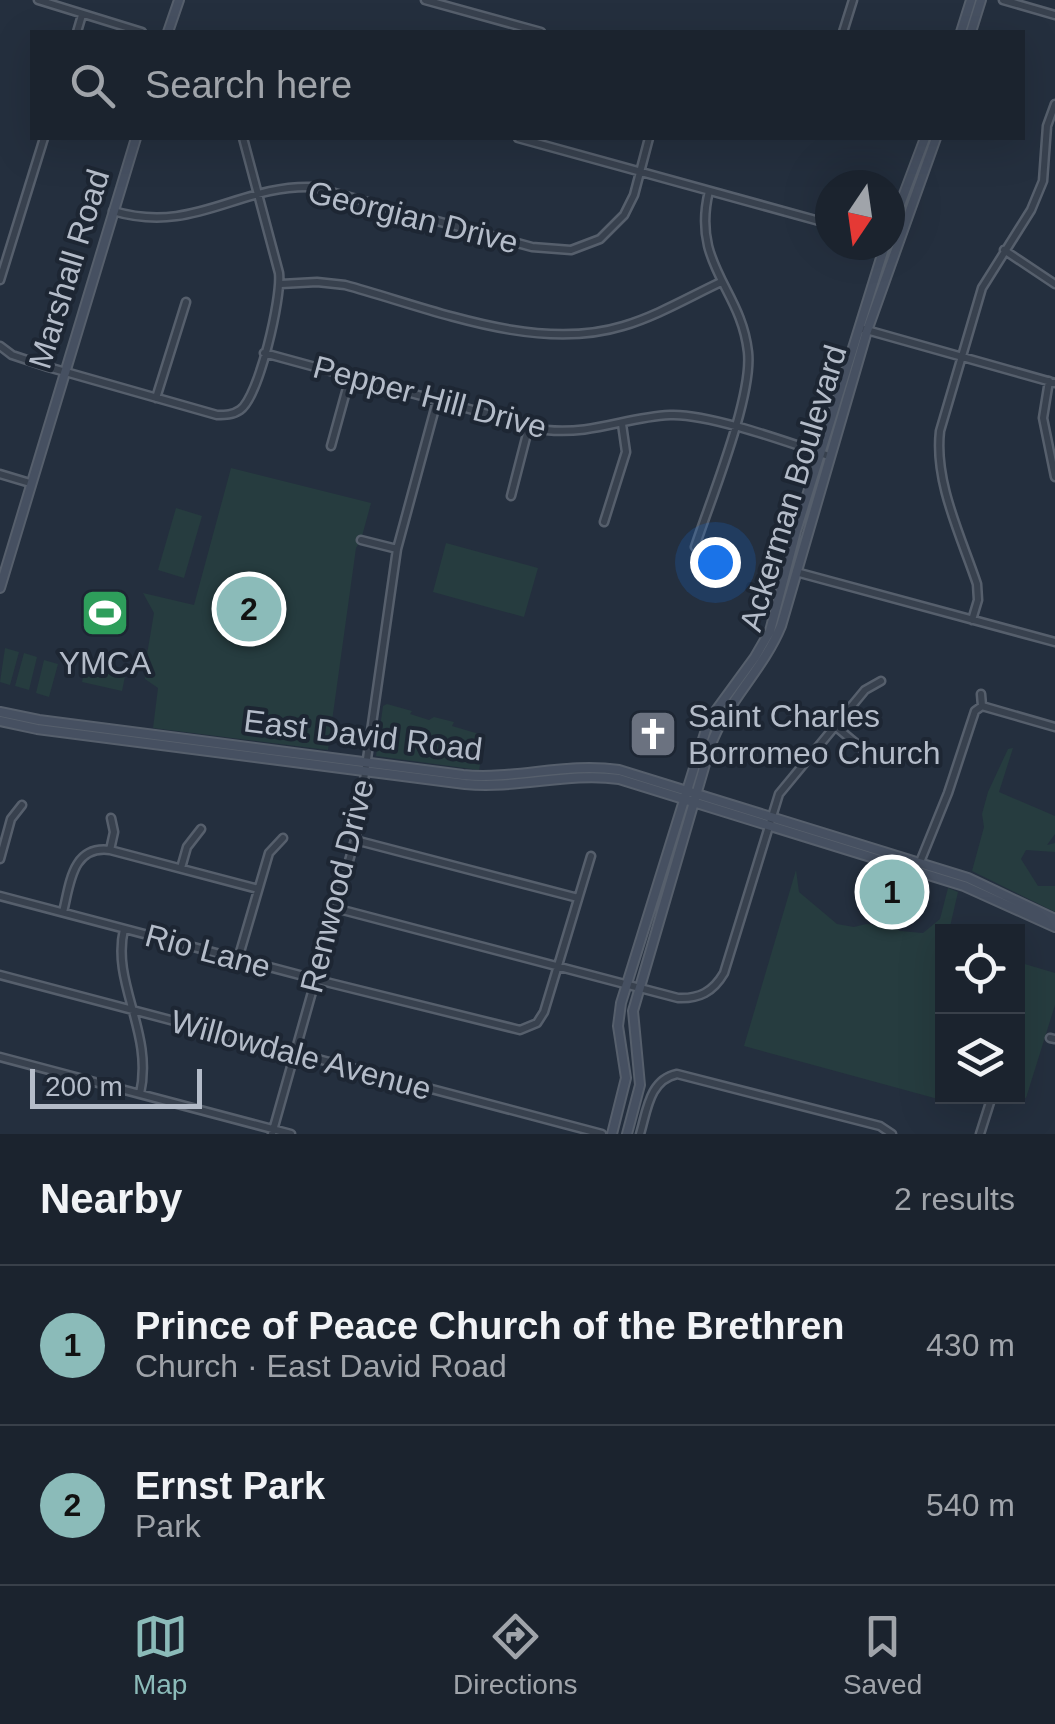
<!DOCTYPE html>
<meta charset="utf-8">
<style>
body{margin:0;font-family:Helvetica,sans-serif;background:#242b36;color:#f1f3f6}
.controls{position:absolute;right:30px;bottom:30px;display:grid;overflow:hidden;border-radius:0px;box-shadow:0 10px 40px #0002}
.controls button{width:90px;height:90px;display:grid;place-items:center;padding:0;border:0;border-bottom:2px solid #39404a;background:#1b232e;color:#f1f3f6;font:50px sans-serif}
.compass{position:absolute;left:815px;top:170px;width:90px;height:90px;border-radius:50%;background:#1b232e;box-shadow:0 10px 40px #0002;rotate:193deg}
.scale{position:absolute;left:30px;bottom:25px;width:172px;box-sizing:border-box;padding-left:10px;border:5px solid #b4bcc9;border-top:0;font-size:28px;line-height:35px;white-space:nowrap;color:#b4bcc9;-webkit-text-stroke:8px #1d2633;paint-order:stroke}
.you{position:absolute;left:715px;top:562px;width:35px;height:35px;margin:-25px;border:8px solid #fff;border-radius:50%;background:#1a73e8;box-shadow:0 0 0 15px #1a73e833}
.badge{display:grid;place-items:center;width:65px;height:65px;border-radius:50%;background:#8bbbb9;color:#111;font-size:32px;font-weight:700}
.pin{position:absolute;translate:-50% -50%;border:5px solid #fff;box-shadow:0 2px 10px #0006}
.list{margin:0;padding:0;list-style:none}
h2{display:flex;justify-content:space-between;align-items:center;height:130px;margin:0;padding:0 40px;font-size:42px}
h2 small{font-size:32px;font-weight:400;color:#a0a4aa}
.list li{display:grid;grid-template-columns:65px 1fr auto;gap:30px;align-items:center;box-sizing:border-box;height:160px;padding:0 40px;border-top:2px solid #39404a}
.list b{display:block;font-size:38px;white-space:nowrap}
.list p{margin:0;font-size:32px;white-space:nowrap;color:#a0a4aa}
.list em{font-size:32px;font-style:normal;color:#a0a4aa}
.icon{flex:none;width:55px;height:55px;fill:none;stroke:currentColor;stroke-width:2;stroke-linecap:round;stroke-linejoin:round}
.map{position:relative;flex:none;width:1055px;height:1134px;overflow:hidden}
.search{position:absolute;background:#1b232e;box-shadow:0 10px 40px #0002;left:30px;right:30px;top:30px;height:110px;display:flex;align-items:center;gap:25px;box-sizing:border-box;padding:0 35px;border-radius:0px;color:#a0a4aa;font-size:38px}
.sheet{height:450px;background:#1b232e}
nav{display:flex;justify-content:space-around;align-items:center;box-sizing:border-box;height:140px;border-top:2px solid #39404a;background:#1b232e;font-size:28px;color:#a0a4aa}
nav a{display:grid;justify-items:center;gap:5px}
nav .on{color:#8bbbb9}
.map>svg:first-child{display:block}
.green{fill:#263c3f}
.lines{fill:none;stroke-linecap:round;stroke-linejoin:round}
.street-casing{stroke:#565f6c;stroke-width:11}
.secondary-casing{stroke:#565f6c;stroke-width:12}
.street{stroke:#38414e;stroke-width:6}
.secondary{stroke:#465061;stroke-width:8}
.labels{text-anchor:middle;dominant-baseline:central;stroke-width:8;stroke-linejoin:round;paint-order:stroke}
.street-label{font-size:32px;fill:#b4bcc9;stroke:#1d2633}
.poi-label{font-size:32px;fill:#b4bcc9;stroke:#1d2633}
</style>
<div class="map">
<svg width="1055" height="1134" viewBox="0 0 1055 1134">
<rect width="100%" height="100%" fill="#242f3e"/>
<!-- green -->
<path class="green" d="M231,468L371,503L361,540L356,548L328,750L153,728L158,688L145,679L144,672L154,613L143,593L194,605Z
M176,508L202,516L184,578L158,570Z
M446,543L538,568L524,617L433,592Z
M5,648L19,652L10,685L0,682Z
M24,653L37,657L29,690L15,686Z
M44,660L58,664L49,697L36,693Z
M85,668L125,676L122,691L82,682Z
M387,704L412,711L410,714L429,720L434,717L454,722L452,726L486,736L479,770L376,756L383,706Z
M1013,748L999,792L1055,816V834L1047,845L1055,843V852L1026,850L1021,859L1038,886H1055V912L972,871L984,827L982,814L988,792L1008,749Z
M796,870L799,892L837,924L854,927L866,924L893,926L900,931L923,933L940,919L948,888L958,892L949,931L942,932L939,972L942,974V1096L951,1097L949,1102L744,1046Z
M1018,962L1055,973V1005L1026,1098L1018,1096Z"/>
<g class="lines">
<!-- street casing -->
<g class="street-casing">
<path id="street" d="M38,0L142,32
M425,0L541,32
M1003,0L1055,15
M77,32L82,15
M843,32L853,0
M518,138L830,224
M113,211C195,235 239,184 313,187L532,247L571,250L600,239L624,215L634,195L649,138
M1004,250L1055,284
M0,280L44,138
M281,284L317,282L345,285C430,308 535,353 623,326C657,316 689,297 721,282
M863,329L1055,383
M0,346L12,355L48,367L217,415C225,415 233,415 240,410C259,397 282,297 279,273L243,138
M264,353L546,430C593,435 626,417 670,415C708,413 790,443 829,456
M1049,381L1043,418L1055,477
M156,398L186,302
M331,446L350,377
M0,474L30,483
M511,496L529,426
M604,522L626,452L622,424
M361,540L397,549
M695,547C710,501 753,397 748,352C741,288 691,265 709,191
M796,572L1055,642
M972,620L978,600L977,584C961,536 934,482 940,431L982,288L1031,210L1043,181L1047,126L1055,104
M982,706L1055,727
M835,726L870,755
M355,840L578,898
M110,850L114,832L111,818
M0,859L11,819L22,805
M181,868L187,847L201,829
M916,872L948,793L975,711L982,706L981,694
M0,896L330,983L520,1030L537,1023L544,1012L591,856
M335,908L678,998C699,999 713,992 724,973L779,794L865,690L881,681
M63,912C70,884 72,845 110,850L258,889
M124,929C111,984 154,1032 140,1094
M238,959L269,853L283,838
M0,975L602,1134
M1050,1038L1055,1039
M0,1057L291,1134
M272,1134L356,836L397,549L437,401
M640,1134C647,1111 649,1080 677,1074L880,1126L892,1134
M980,1134L992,1096"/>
</g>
<!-- secondary casing -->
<g class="secondary-casing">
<path id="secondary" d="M168,32L179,0
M961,32L971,0
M971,32L981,0
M890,231L925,138
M0,588L136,138
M0,712L39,720L463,775C516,780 566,762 619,770L968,878L1055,919
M0,721L37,729L465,784C518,789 567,772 619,779L964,886L1055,927
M612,1134L626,1078L618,1026L621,1003L709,720L755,657L770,631L796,531L885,245
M627,1134L640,1085L633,1011L710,747C726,702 763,670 781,626L867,331L936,138"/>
</g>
<!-- street -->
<use href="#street" class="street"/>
<!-- secondary -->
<use href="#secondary" class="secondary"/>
</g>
<!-- icons -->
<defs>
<g id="stadium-square" transform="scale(2.5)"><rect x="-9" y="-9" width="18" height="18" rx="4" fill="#2e9e5b" stroke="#1d2633"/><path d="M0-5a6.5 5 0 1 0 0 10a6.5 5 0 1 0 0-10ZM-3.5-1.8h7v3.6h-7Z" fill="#fff"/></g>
<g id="church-square" transform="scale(2.5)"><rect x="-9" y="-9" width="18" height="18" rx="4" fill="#6b7280" stroke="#1d2633"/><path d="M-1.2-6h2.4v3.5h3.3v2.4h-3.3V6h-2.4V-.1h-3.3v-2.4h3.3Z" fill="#fff"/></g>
</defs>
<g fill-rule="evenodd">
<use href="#stadium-square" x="105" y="613"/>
<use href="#church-square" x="653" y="734"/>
</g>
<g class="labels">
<!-- street labels -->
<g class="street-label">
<text transform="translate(413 217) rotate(14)">Georgian Drive</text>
<text transform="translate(69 269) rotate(-73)">Marshall Road</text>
<text transform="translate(430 397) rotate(15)">Pepper Hill Drive</text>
<text transform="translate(793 488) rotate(-73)">Ackerman Boulevard</text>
<text transform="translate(363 735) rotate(7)">East David Road</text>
<text transform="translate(337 886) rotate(-76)">Renwood Drive</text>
<text transform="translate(208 951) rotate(15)">Rio Lane</text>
<text transform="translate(301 1055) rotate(15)">Willowdale Avenue</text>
</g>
<!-- poi labels -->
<g class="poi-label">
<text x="105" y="663">YMCA</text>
<text x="688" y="716" text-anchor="start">Saint Charles<tspan x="688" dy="37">Borromeo Church</tspan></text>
</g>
</g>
</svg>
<div class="controls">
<button><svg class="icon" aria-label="locate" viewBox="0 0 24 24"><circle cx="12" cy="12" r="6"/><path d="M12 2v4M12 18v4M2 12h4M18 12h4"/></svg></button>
<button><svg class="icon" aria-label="layers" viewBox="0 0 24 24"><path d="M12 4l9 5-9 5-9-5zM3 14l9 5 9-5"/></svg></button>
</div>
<svg class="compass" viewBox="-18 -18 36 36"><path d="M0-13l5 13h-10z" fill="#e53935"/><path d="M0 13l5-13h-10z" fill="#a0a4aa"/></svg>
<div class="scale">200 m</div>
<div class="you"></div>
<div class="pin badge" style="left:892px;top:892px">1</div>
<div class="pin badge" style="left:249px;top:609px">2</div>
<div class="search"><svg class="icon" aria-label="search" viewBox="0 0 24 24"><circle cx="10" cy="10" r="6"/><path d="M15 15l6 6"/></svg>Search here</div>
</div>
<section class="sheet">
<h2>Nearby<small>2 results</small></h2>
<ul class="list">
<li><span class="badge">1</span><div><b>Prince of Peace Church of the Brethren</b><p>Church · East David Road</p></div><em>430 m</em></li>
<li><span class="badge">2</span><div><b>Ernst Park</b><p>Park</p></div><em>540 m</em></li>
</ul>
</section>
<nav>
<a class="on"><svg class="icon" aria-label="map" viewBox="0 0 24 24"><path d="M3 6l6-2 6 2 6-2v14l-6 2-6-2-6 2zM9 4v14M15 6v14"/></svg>Map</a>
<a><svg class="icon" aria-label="directions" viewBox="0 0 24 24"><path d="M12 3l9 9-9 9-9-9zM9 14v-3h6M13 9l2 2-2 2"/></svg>Directions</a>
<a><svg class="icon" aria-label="saved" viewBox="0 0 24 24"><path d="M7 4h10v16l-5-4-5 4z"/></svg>Saved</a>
</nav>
